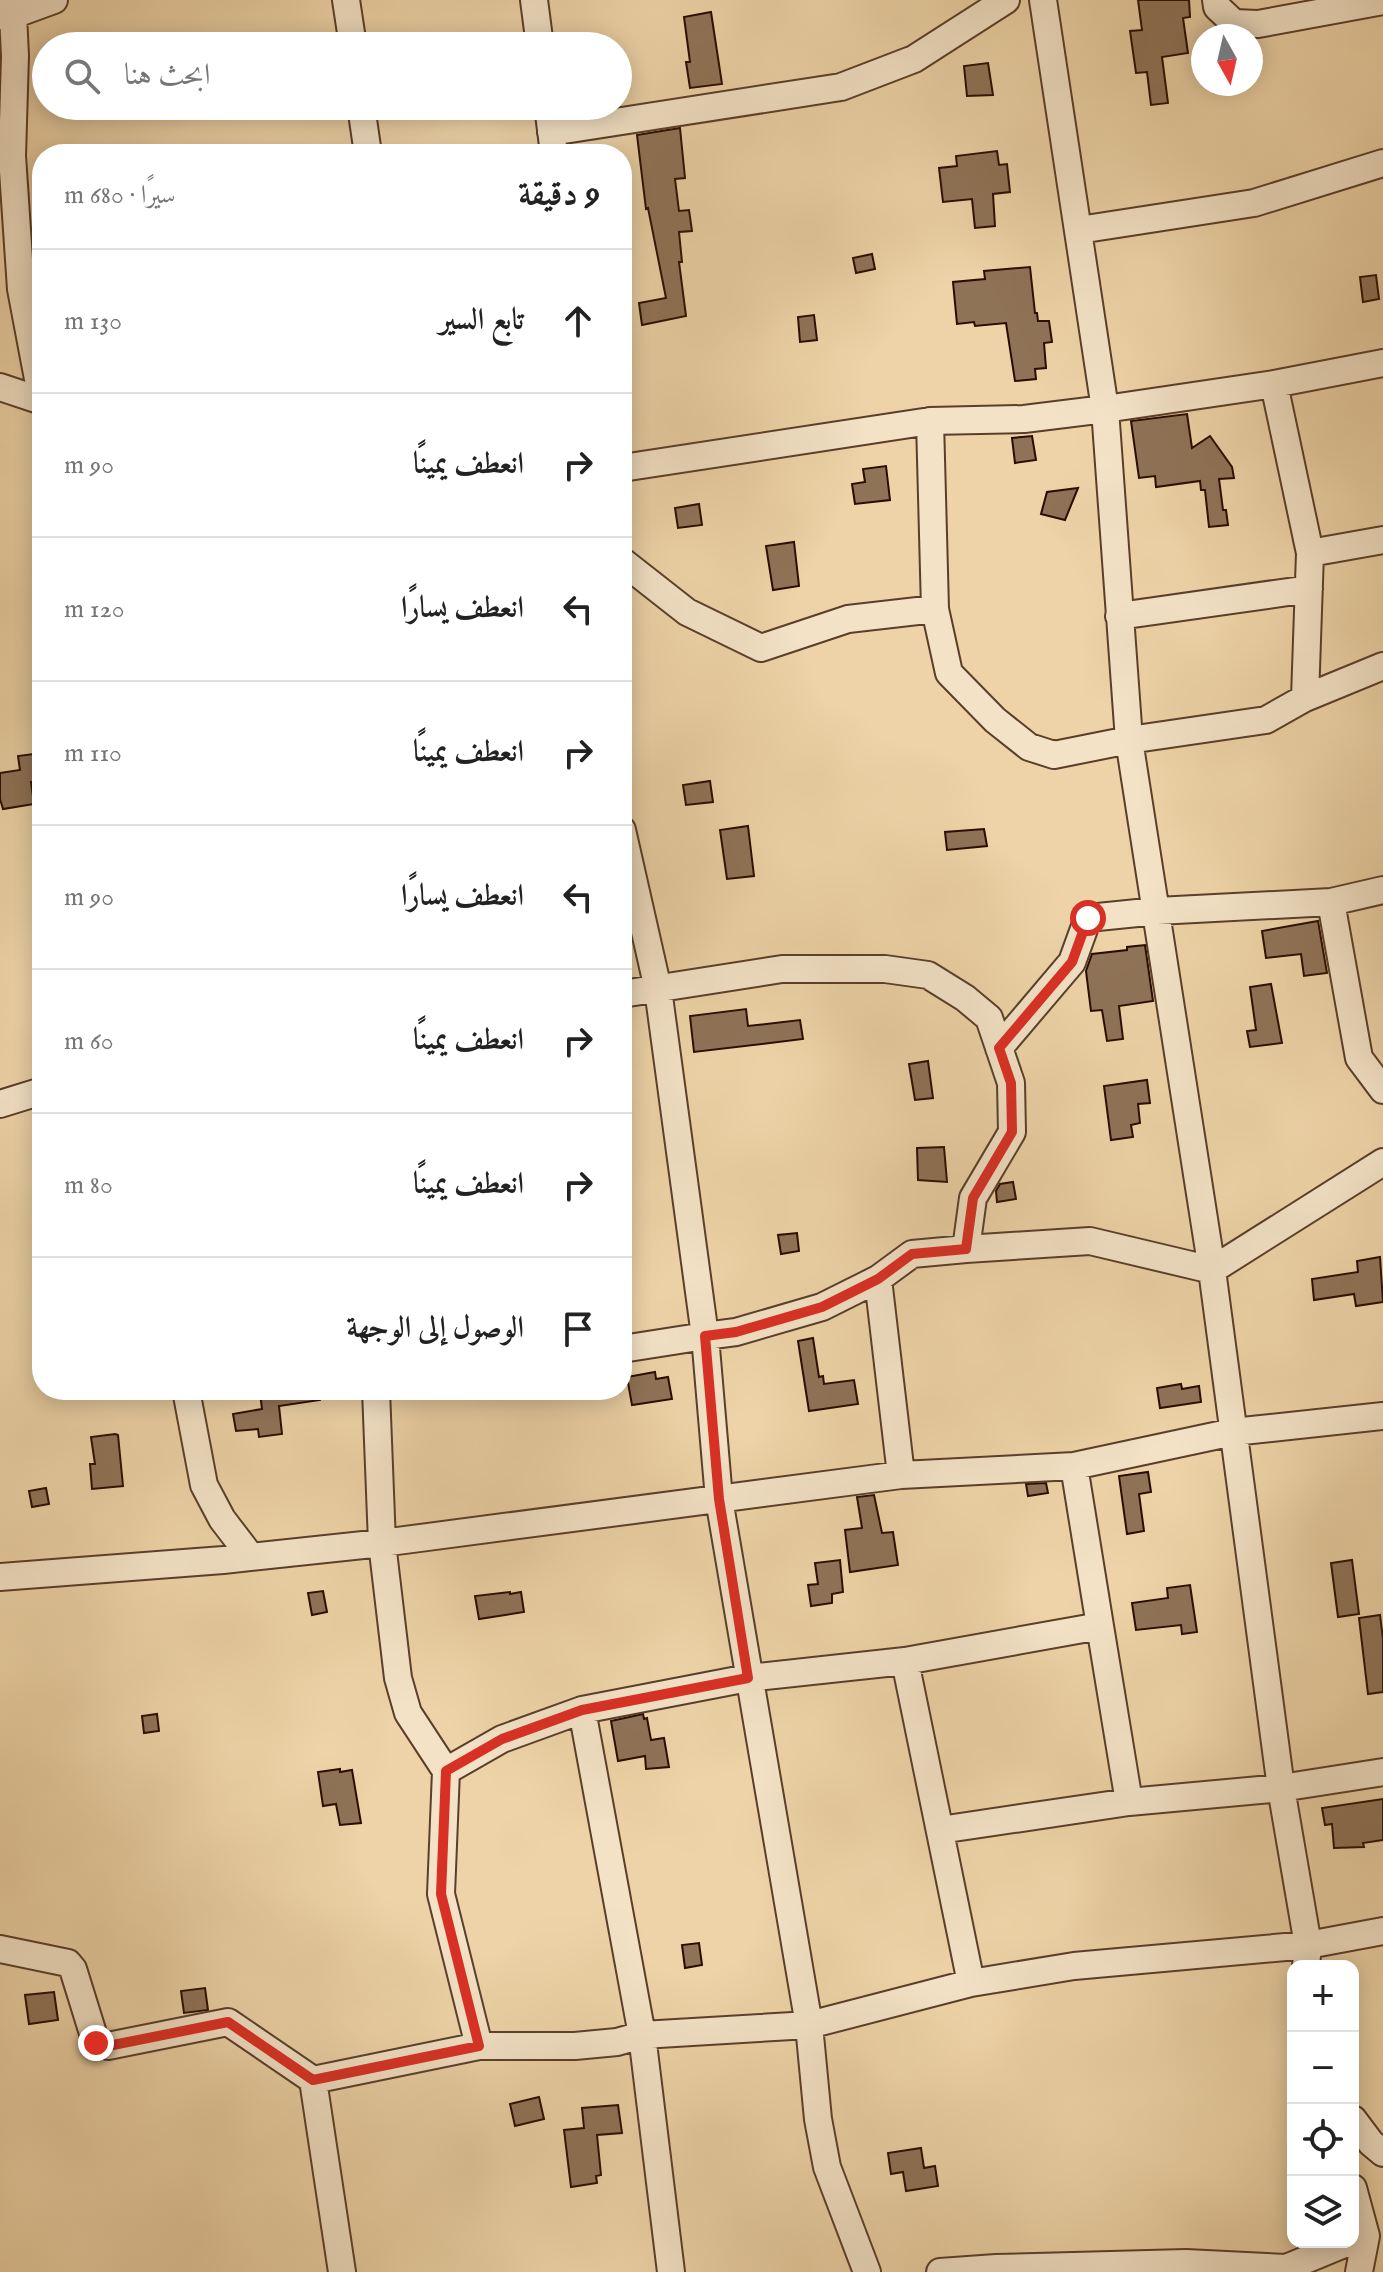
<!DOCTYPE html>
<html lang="ar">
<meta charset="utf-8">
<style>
body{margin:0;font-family:"IM FELL English",Amiri,serif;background:#f2f2f2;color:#222;direction:rtl}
.controls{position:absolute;right:24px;bottom:24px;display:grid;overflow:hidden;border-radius:16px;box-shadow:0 4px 20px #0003}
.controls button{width:72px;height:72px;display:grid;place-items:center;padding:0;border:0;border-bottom:2px solid #e0e0e0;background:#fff;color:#222;font:40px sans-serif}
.compass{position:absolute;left:1191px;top:24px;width:72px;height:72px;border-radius:50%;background:#fff;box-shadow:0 4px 20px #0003;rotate:172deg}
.stop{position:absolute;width:24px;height:24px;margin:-18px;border:6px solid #d93025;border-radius:50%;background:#fff}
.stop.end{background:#d93025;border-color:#fff;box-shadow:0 2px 8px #0008}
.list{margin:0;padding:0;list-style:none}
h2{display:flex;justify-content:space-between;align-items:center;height:104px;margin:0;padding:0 32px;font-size:34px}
h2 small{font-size:26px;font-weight:400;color:#767676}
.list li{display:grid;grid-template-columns:52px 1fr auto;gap:24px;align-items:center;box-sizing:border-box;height:144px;padding:0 32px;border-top:2px solid #e0e0e0}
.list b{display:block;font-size:30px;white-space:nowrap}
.list em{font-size:26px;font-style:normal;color:#767676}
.icon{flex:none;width:44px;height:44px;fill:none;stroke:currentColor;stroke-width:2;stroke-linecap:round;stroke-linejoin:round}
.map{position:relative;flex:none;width:1383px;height:2272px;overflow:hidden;direction:ltr}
.search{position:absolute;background:#fff;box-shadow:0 4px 20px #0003;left:32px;top:32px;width:600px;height:88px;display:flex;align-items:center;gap:20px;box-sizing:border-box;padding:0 28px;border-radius:44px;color:#767676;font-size:30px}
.panel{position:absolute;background:#fff;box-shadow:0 4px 20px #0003;left:32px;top:144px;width:600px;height:1256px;border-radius:32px;direction:rtl}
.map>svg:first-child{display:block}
.building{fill:#8f7357;stroke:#290c00;stroke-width:2}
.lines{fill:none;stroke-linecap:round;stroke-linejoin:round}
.minor-casing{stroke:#5a3e2a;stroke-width:30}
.minor{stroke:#f3e2c6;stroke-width:26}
.route{stroke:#d93025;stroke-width:10}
</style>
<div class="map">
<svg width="1383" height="2272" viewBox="0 0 1383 2272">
<rect width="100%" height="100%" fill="#edd3a7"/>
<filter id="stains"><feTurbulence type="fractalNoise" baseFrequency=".0025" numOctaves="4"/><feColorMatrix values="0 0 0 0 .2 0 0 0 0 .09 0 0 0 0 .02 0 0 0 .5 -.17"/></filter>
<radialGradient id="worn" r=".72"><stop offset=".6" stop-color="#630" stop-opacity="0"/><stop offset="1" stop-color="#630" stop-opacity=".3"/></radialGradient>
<!-- building -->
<path class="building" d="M1138,0H1189L1190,17L1183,18L1188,53L1162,57L1168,103L1151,105L1147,72L1136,73L1130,31L1142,30Z
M711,12L722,84L690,88L686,62H690L684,17Z
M988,63L993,95L967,96L964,66Z
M680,128L685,178L675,179L679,211L689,210L692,231L679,232L682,262H679L686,316L642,325L639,303L666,298L648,208L646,209L637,135Z
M997,151L999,165L1007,164L1010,192L993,194L995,226L975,228L972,199L943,202L939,168L957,166L956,156Z
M872,254L875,269L856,273L853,258Z
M1030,267L1035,313H1037L1038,321H1049L1052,342L1044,343L1046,368L1035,369L1036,379L1015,381L1006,323L975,326L974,322L957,324L953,282L985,279L984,271Z
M1376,275L1379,299L1363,302L1360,277Z
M814,315L817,340L800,342L798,317Z
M1187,414L1192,448L1210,436L1232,467L1234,478L1219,479L1223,510H1226L1228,525L1209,527L1205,490H1201L1200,481L1156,487L1155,476L1139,478L1131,421Z
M1032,436L1036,460L1015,463L1012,438Z
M886,466L890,500L855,504L852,484L865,482L863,469Z
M1078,488L1065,520L1041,514L1047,492Z
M699,504L702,525L678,528L675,508Z
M794,542L799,586L773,590L766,546Z
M33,754L37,782H31L34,804L3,809L0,799V773L20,770L18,756Z
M710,781L713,802L686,805L683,785Z
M748,826L754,876L727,879L720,830Z
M984,829L987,846L947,850L945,832Z
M1318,921L1327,973L1304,976L1301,954L1266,958L1262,931Z
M1145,945L1153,1001L1119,1006L1123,1039L1107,1041L1102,1010L1091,1011L1086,971L1092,954L1127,950V947Z
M1271,984L1282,1043L1250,1047L1247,1031L1256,1030L1250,987Z
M746,1009L748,1026L800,1020L803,1039L694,1052L690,1016Z
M928,1061L933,1098L915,1100L909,1064Z
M1147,1080L1150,1103L1138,1104L1140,1123L1131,1125L1133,1137L1111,1140L1104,1086Z
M944,1147L947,1182L918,1180L917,1148Z
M1013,1182L1016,1199L997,1202L996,1191L1000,1184Z
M797,1233L799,1251L781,1254L778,1235Z
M1380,1257L1383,1302L1356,1306L1354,1294L1314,1300L1312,1279L1358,1272L1357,1261Z
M813,1338L819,1377L823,1376L824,1384L854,1380L858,1404L809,1411L798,1341Z
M655,1372L656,1379L668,1377L672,1399L632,1405L627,1377Z
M1181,1384L1182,1389L1199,1386L1201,1402L1160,1408L1157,1388Z
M277,1390H320V1400L279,1406L282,1434L259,1437L258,1429L236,1431L233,1414L262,1409L260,1393Z
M115,1434L118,1435L123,1486L92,1489L90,1464H95L91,1437Z
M1148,1472L1151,1492L1139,1494L1144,1531L1127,1534L1119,1476Z
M1046,1483L1048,1493L1028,1496L1026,1484Z
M46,1488L49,1504L32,1507L29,1491Z
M874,1495L882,1533L893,1532L898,1565L850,1572L845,1530L862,1528L857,1497Z
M840,1560L843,1592L832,1594V1603L811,1606L808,1585L818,1584L815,1563Z
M1352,1560L1359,1614L1338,1617L1331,1563Z
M1190,1585L1197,1632L1182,1634L1181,1625L1136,1630L1132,1603L1168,1598L1167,1588Z
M323,1591L327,1612L312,1615L308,1593Z
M510,1592V1594L521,1592L524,1612L479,1619L475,1596Z
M1380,1615L1383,1639V1692L1368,1694L1359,1618Z
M157,1714L159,1731L144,1733L142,1716Z
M643,1714L644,1719L647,1718L651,1740L664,1738L669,1767L646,1769L645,1756L618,1761L611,1721Z
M340,1769V1772L352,1770L361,1823L340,1825L336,1804L323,1806L318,1772Z
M1383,1799V1840L1363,1843L1364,1847L1334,1848L1332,1824L1325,1825L1322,1808Z
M699,1943L702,1965L685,1968L682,1945Z
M205,1988L208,2010L184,2013L181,1991Z
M54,1992L58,2020L29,2024L25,1995Z
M539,2097L544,2119L515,2126L510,2104Z
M618,2105L622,2133L597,2135L601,2175L596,2176L597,2183L571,2187L564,2130L584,2128L582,2108Z
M921,2148L924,2168L935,2166L938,2186L906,2191L903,2172L891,2174L888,2153Z"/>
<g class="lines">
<!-- minor casing -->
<g class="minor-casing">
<path id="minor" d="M7,0L13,15L15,56L12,156L21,289L42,400
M346,0L353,46
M534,0L540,46
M1043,0L1105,409L1129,740L1212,1270L1281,1788L1308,1945L1306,1966
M1216,0L1217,7L1234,23L1258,24L1383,1
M0,16L13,15L54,0
M361,106L368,154
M548,106L554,154
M551,132L841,87L914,59L1006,0
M1079,230L1254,203L1383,163
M1274,384L1310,553L1305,698
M0,387L42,401
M930,421L935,609L949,673L995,720L1029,747L1054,755L1129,740L1266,720L1305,698L1383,666
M622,468L930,421L1024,419L1105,409L1274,384L1383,363
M1310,553L1383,540
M622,561L687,612L761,648L848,619L935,609
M1119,616L1309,589
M622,830L658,989L705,1336L736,1332L822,1307L878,1279L912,1254L966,1249
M1331,902L1359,1058L1383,1090
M622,994L782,969H885L928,975L965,998L989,1018L1011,1083L1012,1132L973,1198L966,1249L1090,1241L1212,1270L1383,1162
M999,1048L1072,962L1088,918L1157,911L1331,902L1383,890
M0,1104L42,1091
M878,1279L901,1475
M622,1349L705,1336L719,1499L809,2025L818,2119L827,2167L867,2272
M186,1390L204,1485L222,1519L251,1557
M376,1390L382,1543L398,1678L408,1713L446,1771
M0,1577L223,1560L382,1543L901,1475L1074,1466L1233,1432L1383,1416
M1100,1626L1129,1802
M905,1661L971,1983
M582,1710L642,2035L671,2272
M940,1830L1129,1802L1281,1788L1383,1772
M0,1949L68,1963L73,1969L96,2043L108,2046L228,2022L313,2080L479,2046H575L617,2042L642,2035L809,2025L971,1983L1074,1966L1308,1945L1383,1931
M479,2046L441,1894L446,1771L502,1739L582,1710L748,1678L905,1661L1100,1626L1074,1466
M313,2080L342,2272
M1353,2119L1371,2143L1383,2153
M1353,2188L1366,2236L1359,2272
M940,2272L996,2268L1186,2263L1286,2268L1349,2242"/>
</g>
<!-- minor -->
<use href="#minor" class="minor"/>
</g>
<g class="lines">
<!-- route -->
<path class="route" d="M96,2043L108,2046L228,2022L313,2080L479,2046L441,1894L446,1771L502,1739L582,1710L748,1678L719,1499L705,1336L736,1332L822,1307L878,1279L912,1254L966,1249L973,1198L1012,1132L1011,1083L999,1048L1072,962L1088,918"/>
</g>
<rect width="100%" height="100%" filter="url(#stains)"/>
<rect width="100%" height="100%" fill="url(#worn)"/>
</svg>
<div class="controls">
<button>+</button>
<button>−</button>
<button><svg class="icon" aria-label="locate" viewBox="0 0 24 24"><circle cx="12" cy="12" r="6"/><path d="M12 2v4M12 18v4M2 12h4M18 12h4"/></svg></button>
<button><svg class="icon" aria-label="layers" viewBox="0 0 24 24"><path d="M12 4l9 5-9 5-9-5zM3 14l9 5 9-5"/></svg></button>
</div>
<svg class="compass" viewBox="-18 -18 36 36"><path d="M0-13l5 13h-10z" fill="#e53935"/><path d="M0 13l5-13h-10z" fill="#767676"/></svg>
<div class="stop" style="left:1088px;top:918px"></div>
<div class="stop end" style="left:96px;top:2043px"></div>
<div class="search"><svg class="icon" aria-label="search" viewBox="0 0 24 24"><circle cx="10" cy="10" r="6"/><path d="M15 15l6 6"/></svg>ابحث هنا</div>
<section class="panel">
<h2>9 دقيقة<small>سيرًا · 680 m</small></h2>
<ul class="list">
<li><svg class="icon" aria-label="ahead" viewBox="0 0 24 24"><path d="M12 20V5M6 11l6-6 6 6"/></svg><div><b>تابع السير</b></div><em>130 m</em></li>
<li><svg class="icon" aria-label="right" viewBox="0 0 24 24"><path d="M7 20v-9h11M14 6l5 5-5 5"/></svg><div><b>انعطف يمينًا</b></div><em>90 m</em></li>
<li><svg class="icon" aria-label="left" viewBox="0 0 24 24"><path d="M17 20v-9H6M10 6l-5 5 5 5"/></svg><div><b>انعطف يسارًا</b></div><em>120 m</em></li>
<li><svg class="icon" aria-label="right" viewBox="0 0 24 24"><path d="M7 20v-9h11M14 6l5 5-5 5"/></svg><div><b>انعطف يمينًا</b></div><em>110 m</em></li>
<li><svg class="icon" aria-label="left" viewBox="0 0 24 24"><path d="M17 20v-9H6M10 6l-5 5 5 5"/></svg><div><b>انعطف يسارًا</b></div><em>90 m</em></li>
<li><svg class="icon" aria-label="right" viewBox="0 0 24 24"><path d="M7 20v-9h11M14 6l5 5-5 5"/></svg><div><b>انعطف يمينًا</b></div><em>60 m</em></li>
<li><svg class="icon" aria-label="right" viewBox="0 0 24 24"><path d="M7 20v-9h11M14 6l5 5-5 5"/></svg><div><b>انعطف يمينًا</b></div><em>80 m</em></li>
<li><svg class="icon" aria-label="arrive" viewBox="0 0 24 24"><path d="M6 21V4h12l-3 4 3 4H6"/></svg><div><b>الوصول إلى الوجهة</b></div></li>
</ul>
</section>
</div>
